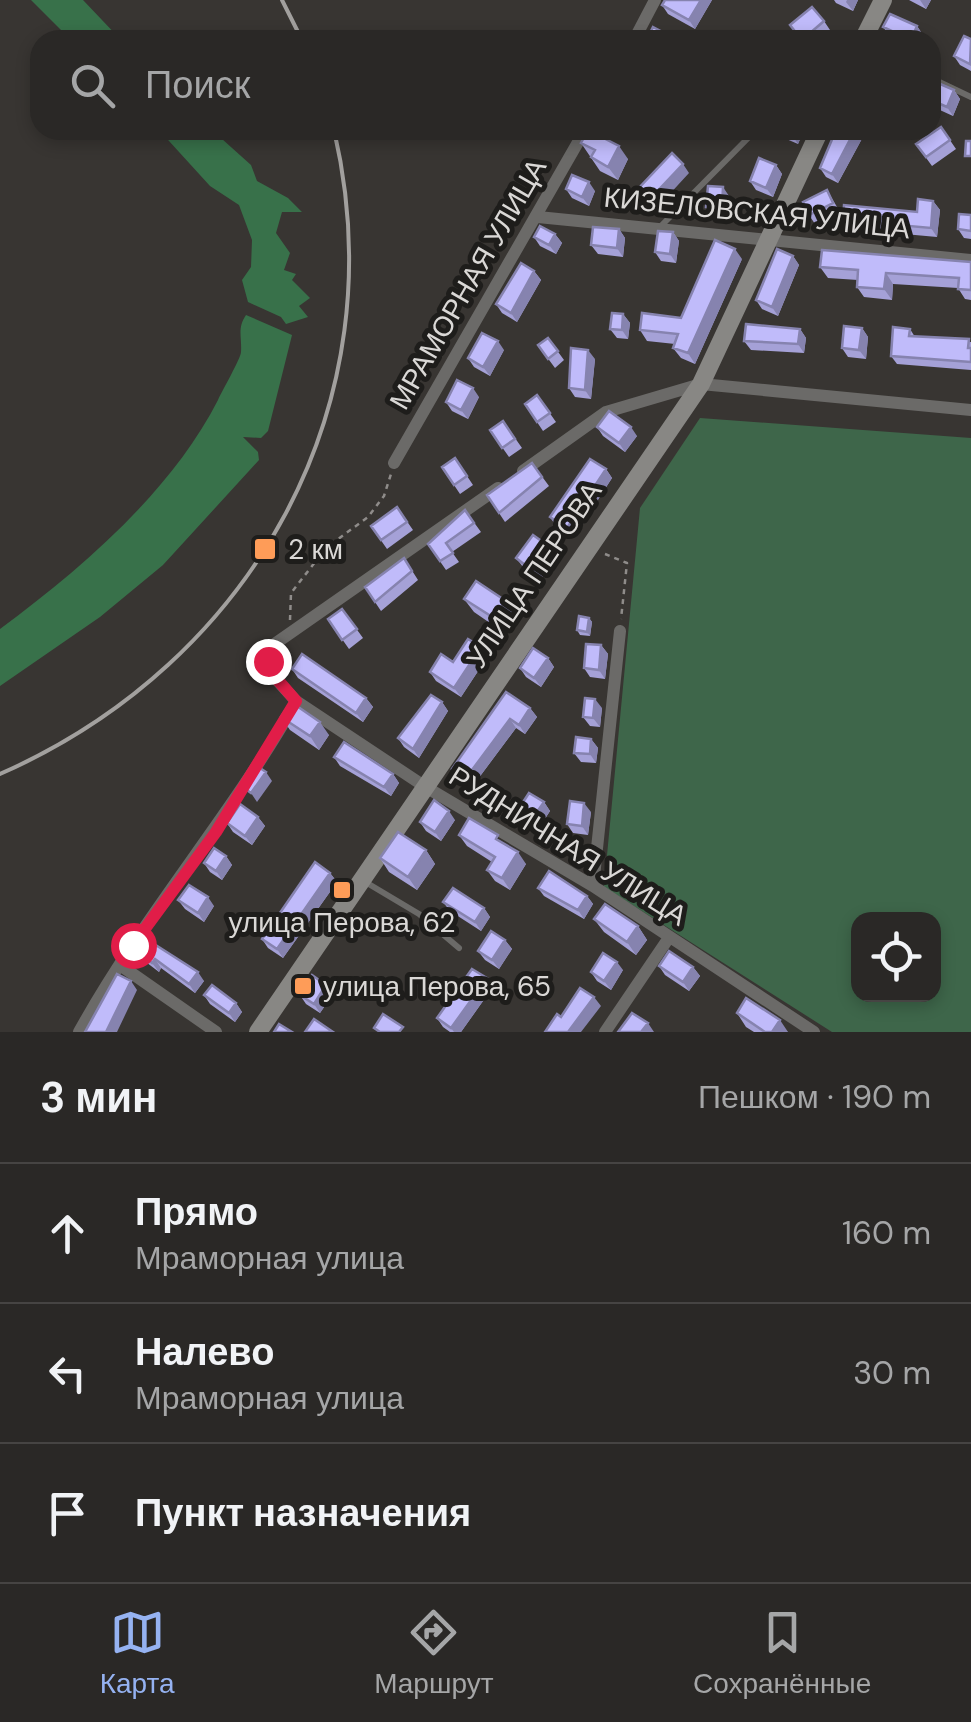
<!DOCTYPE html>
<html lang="ru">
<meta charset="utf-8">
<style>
body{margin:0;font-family:"DM Sans",sans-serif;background:#32302e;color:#f1f3f6}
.controls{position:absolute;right:30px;bottom:30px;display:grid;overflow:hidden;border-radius:20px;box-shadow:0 5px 15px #0003}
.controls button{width:90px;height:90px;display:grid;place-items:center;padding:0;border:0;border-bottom:2px solid #464443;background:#2a2826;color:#f1f3f6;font:50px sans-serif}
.stop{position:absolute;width:30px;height:30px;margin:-22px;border:8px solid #e11d48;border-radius:50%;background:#fff}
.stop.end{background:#e11d48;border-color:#fff;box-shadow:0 2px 10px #0008}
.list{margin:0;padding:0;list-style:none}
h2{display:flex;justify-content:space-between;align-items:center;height:130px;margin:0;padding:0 40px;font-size:42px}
h2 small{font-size:32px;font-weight:400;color:#a5a6a7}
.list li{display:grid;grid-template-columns:65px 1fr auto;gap:30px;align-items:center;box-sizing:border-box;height:140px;padding:0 40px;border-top:2px solid #464443}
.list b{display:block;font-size:38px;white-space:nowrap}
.list p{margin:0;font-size:32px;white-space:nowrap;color:#a5a6a7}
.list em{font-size:32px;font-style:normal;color:#a5a6a7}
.icon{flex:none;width:55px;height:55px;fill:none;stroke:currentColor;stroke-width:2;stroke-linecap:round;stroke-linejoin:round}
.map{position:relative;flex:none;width:971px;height:1032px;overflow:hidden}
.search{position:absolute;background:#2a2826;box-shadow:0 5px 15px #0003;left:30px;right:30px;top:30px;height:110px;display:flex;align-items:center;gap:25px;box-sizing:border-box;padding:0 35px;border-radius:30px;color:#a5a6a7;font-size:38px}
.sheet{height:550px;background:#2a2826}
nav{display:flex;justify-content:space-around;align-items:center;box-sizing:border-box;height:140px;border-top:2px solid #464443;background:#2a2826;font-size:28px;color:#a5a6a7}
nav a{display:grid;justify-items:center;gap:5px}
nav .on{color:#95b2f1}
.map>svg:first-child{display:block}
.green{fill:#3e664a;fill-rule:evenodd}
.forest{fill:#38714a}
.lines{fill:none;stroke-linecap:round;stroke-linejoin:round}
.path{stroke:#8f8c8a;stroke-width:2.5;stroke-dasharray:5 5;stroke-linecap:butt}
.service{stroke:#6b6a68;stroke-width:6}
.minor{stroke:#6b6a68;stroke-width:12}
.secondary{stroke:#888784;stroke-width:18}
.rail{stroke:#a2a09e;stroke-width:4}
.wall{fill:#a5a1d7}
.shaded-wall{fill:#8683af}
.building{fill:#c0bbfa;stroke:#8683af;stroke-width:2.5}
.route{stroke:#e11d48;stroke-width:12}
.poi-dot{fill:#fe9c58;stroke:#1e1d1b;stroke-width:4}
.labels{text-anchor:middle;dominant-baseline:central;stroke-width:10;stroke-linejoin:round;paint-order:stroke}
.street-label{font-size:28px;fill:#dad8d6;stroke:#1e1d1b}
.poi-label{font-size:28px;fill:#dad8d6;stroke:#1e1d1b;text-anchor:start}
</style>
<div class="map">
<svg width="971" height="1032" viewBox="0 0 971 1032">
<rect width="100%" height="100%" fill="#383532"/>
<!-- green -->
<path class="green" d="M700,418L971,438V1032H832L604,887L640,508ZM858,919H934V994H858Z"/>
<!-- forest -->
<path class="forest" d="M31,0H83L121,40H71Z
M159,130H212L251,165L257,181L288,198L302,212H282L276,233L290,253L284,270L296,274L292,280L310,298L299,306L308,317L286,324L281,317L248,302L242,280L251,267L252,240L239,205L210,186Z
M246,315L292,335L268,431L261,438L243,437L258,452L259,460L163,565L100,617L0,686V629C81,569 171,492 218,400C222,391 241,358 241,352C242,337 237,328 246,315Z"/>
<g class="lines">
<!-- path -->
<path class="path" d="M605,554L627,563L621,619
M290,620L291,593L326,548L368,517L384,496L391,474"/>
<!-- service -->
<path class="service" d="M931,78L971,97
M658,229L756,130
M362,880L419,914L459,948"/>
<!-- minor -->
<path class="minor" d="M634,40L655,0
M538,217L971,260
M394,463L585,130
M523,471L606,412L701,384L971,410
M498,488L276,643L268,657L275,678L296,701L424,786L593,886L814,1032
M593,886L620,631
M120,965L216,1032
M79,1032C142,918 228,820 293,707
M605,1032L668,939"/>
<!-- secondary -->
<path class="secondary" d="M863,40L883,0
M258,1032L701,384L820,130"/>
<!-- rail -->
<path class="rail" d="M282,0L302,40
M0,774C253,663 398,404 334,130"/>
</g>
<!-- wall -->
<path class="wall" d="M712,0L695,29L668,14L662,5Z
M834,0H858L853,11L836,3Z
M909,0H931L926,9Z
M824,21L830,30L819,40H801L790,25Z
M917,26L923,35L921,40H898L890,36L883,27Z
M971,39V71L960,65L954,56Z
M931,80L954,90L960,99L953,116L931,106Z
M941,127L956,149L932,166L916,144Z
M779,130H804L798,144L784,138Z
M864,135L838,183L826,177L820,168Z
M581,143L628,159L618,180L600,171Z
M776,165L782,174L773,197L756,190L750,181Z
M566,189L595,191L589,206L572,198Z
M827,190L840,212L815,224L809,215Z
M729,196L728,217L712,216L706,207Z
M933,201L940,210L937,237L849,229L843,220L917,212Z
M971,215V239L964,238L958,229Z
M619,229L625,238L623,257L598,254L591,245Z
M673,232L679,241L676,263L661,261L655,252Z
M555,234L562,243L556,254L540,246L534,237Z
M793,256L799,265L778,316L762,309L756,300Z
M742,259L695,364L681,358L673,348L675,344L647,341L640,330L681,318Z
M971,262V300L965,299L958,288L893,284L892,300L864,297L857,287L858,280L828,278L820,267Z
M534,271L541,280L517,322L502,313L496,304Z
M623,314L630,323L628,339L617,338L610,329Z
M862,328L868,337L866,359L848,357L842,348Z
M800,329L806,338L804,353L751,350L744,341Z
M910,329L915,337L971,342V370L897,364L891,356Z
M548,338L564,360L555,368L538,345Z
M504,350L490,376L474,367L468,358Z
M595,359L591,399L575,397L569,388Z
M537,395L556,422L543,431L525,404Z
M479,397L468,419L452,411L446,402Z
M503,421L522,448L509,457L490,430Z
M597,427L637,436L625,452L603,436Z
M455,458L473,485L460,494L442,467Z
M532,463L549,486L505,522L487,495Z
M606,469L612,478L574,537L556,526L550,517Z
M397,507L413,530L387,549L371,526Z
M465,510L481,532L452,552L459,562L446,570L428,544Z
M557,556L540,580L523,567L516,558Z
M404,558L418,580L381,611L365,587Z
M464,599L506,601L515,614L503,632L474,612Z
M342,609L363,638L349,649L328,619Z
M589,618L592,622L590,636L580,635L577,630Z
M601,645L608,654L605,679L590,677L584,668Z
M481,647L488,656L461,697L436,681L430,672Z
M548,658L554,667L541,687L526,677L520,668Z
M292,669L366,698L373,707L363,722L298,678Z
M506,692L530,708L537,717L525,734L516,728L472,787L458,778L452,769Z
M442,702L448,711L419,758L404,747L398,738Z
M602,708L600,727L590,726L583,717Z
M281,717L329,735L319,750L290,730Z
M591,739L598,748L596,763L581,762L574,753Z
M334,757L393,774L399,783L391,796L340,766Z
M544,802L550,811L537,831L522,822L516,813Z
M591,812L588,835L573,833L567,824Z
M258,817L265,826L252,845L233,832L227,823Z
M455,820L441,841L426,831L420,822Z
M459,835L526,864L510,890L495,881L487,870L492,862L467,846Z
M426,850L435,864L417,890L389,872L380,858Z
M226,856L232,865L222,880L210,872L204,863Z
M330,873L337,882L283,958L268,948L262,939Z
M538,888L587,896L593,904L584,919L544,896Z
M178,900L214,906L204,922L185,909Z
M443,902L484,908L490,917L481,931L450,911Z
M594,919L638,926L647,940L636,955L604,932Z
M505,940L512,949L499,969L485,960L478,951Z
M132,947L204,981L195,993L161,968L159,972L138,956Z
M659,966L693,967L700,976L689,991L665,975Z
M623,970L611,990L597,981L591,972Z
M493,987L461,1032H450L443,1027L437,1018Z
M333,994L320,1013L306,1004L300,995Z
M204,995L236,1003L242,1012L235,1022L210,1004Z
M737,1013L788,1032H754L746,1027Z"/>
<!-- shaded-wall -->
<path class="shaded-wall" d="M701,0H712L695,29L689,20Z
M847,0H858L853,11L846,2Z
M920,0H931L926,9Z
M917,26L923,35L921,40H911Z
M954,90L960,99L953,116L947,107Z
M794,130H804L798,144L792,135Z
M855,130H860L864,135L838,183L832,174Z
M619,146L628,159L618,180L608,167Z
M683,164L689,173L655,210L648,201Z
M776,165L782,174L773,197L766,188Z
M589,182L595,191L589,206L582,197Z
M723,187L729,196L728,217L722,208Z
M933,201L940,210L937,237L931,228Z
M619,229L625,238L623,257L617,248Z
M673,232L679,241L676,263L670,254Z
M555,234L562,243L556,254L549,245Z
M735,249L742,259L695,364L688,353Z
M793,256L799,265L778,316L772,307Z
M534,271L541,280L517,322L511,313Z
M886,273L893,284L892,300L884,289Z
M623,314L630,323L628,339L622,330Z
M862,328L868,337L866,359L859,350Z
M800,329L806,338L804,353L798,344Z
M498,341L504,350L490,376L483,367Z
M588,350L595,359L591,399L585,390Z
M473,388L479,397L468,419L461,410Z
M631,427L637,436L625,452L619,443Z
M606,469L612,478L574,537L567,528Z
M550,547L557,556L540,580L533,571Z
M506,601L515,614L503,632L494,618Z
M589,618L592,622L590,636L587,632Z
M601,645L608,654L605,679L599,670Z
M481,647L488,656L461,697L454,688Z
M548,658L554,667L541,687L534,678Z
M366,698L373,707L363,722L356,713Z
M595,699L602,708L600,727L593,718Z
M442,702L448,711L419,758L413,749Z
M530,708L537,717L525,734L519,725Z
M510,719L516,728L472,787L466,778Z
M320,722L329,735L319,750L310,736Z
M591,739L598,748L596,763L590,754Z
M266,772L272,781L257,802L251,793Z
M393,774L399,783L391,796L384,787Z
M544,802L550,811L537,831L530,822Z
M584,803L591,812L588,835L582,826Z
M449,811L455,820L441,841L435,832Z
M258,817L265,826L252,845L245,836Z
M426,850L435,864L417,890L408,877Z
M518,852L526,864L510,890L502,878Z
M226,856L232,865L222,880L216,871Z
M330,873L337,882L283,958L277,949Z
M587,896L593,904L584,919L578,910Z
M208,897L214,906L204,922L198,913Z
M484,908L490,917L481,931L475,922Z
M638,926L647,940L636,955L627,942Z
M505,940L512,949L499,969L492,960Z
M155,959L161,968L159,972L152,963Z
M617,962L623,970L611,990L604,981Z
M693,967L700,976L689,991L683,982Z
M198,972L204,981L195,993L189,984Z
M487,978L493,987L461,1032H454L451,1028Z
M131,981L137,990L117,1032H106Z
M326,985L333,994L320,1013L314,1004Z
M594,997L601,1006L581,1032H568Z
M236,1003L242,1012L235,1022L229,1013Z
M780,1020L788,1032H772Z
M648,1023L654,1032H641Z"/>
<!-- building -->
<path class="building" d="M665,0H701L689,20L662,5Z
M812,7L824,21L802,40L790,25Z
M890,14L917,26L911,40L883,27Z
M653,27L678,40H650L647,39Z
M964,36L971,39L970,64L954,56Z
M931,80L954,90L947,107L931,100Z
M941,127L950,140L926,157L916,144Z
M588,130L619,146L608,167L591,157L595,150L581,143Z
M781,130H794L792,135Z
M836,130H855L832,174L820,168Z
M966,141H971V156H965Z
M672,153L683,164L648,201L637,190Z
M759,158L776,165L766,188L750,181Z
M572,175L589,182L582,197L566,189Z
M708,186L723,187L722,208L706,207Z
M827,190L833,203L809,215L803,202Z
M918,199L933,201L931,228L843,220L844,205L917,212Z
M959,214L971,215V231L958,229Z
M540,226L555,234L549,245L534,237Z
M593,227L619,229L617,248L591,245Z
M658,231L673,232L670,254L655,252Z
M715,240L735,249L688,353L673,348L678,334L640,330L642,313L681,318Z
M777,249L793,256L772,307L756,300Z
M822,250L971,262V290L958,289L959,278L886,273L884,289L857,287L858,270L820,267Z
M521,263L534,271L511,313L496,304Z
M612,313L623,314L622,330L610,329Z
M746,324L800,329L798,344L744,341Z
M844,326L862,328L859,350L842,348Z
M893,327L910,329L909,336L969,339L968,348H971V362L891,356Z
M482,333L498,341L483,367L468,358Z
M548,338L558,351L548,359L538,345Z
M571,348L588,350L585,390L569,388Z
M457,380L473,388L461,410L446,402Z
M537,395L550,413L537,422L525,404Z
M609,411L631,427L619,443L597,427Z
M503,421L515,439L502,448L490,430Z
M455,458L467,476L454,485L442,467Z
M590,459L606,469L567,528L550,517Z
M532,463L542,477L499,513L487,495Z
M397,507L407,522L381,540L371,526Z
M465,510L474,523L446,543L453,553L440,561L428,544Z
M533,535L550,547L533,571L516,558Z
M404,558L412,571L375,602L365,587Z
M476,581L506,601L494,618L464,599Z
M342,609L357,629L342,640L328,619Z
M579,616L589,618L587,632L577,630Z
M468,639L481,647L454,688L430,672L441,654L453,662Z
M586,644L601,645L599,670L584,668Z
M533,648L548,658L534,678L520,668Z
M302,654L366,698L356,713L292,669Z
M506,692L530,708L519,725L510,719L466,778L452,769Z
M431,695L442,702L413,749L398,738Z
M585,698L595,699L593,718L583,717Z
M291,702L320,722L310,736L281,717Z
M576,737L591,739L590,754L574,753Z
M344,742L393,774L384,787L334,757Z
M257,766L266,772L251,793L244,788Z
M529,793L544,802L530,822L516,813Z
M434,800L449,811L435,832L420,822Z
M570,801L584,803L582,826L567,824Z
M240,804L258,817L245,836L227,823Z
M469,818L498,835L496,839L518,852L502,878L487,870L495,857L459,835Z
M398,832L426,850L408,877L380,858Z
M214,848L226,856L216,871L204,863Z
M315,862L330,873L277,949L262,939Z
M549,871L587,896L578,910L538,888Z
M189,885L208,897L198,913L178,900Z
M453,888L484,908L475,922L443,902Z
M605,904L638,926L627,942L594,919Z
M491,931L505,940L492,960L478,951Z
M140,935L198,972L189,984L155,959L152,963L132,947Z
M669,951L693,967L683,982L659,966Z
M603,953L617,962L604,981L591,972Z
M472,969L487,978L451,1028L437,1018Z
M117,974L131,981L106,1032H85Z
M312,975L326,985L314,1004L300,995Z
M212,985L236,1003L229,1013L204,995Z
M580,988L594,997L568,1032H545L557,1014L561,1017Z
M746,998L780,1020L772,1032H765L737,1013Z
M632,1013L648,1023L641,1032H618Z
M383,1014L403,1027L399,1032H380L374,1028Z
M314,1019L333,1032H305Z
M279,1024L292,1032H274Z"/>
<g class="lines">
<!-- route -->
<path class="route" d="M133,945L216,832L296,701L276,678L268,661"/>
</g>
<!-- markers -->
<g class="poi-dot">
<rect x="253" y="537" width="24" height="24" rx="5"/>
<rect x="332" y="880" width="20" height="20" rx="5"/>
<rect x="293" y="976" width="20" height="20" rx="5"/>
</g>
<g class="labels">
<!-- street labels -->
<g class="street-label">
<text transform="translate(757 213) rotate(6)">КИЗЕЛОВСКАЯ УЛИЦА</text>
<text transform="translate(468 284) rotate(-60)">МРАМОРНАЯ УЛИЦА</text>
<text transform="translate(534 575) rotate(-56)">УЛИЦА ПЕРОВА</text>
<text transform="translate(568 846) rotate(32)">РУДНИЧНАЯ УЛИЦА</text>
</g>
<!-- poi labels -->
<g class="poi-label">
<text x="288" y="549">2 км</text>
<text x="342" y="922" text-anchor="middle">улица Перова, 62</text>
<text x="323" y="986">улица Перова, 65</text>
</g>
</g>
</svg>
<div class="controls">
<button><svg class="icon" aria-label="locate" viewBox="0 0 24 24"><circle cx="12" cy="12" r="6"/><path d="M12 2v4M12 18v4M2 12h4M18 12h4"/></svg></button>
</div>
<div class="stop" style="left:133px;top:945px"></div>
<div class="stop end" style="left:268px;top:661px"></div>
<div class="search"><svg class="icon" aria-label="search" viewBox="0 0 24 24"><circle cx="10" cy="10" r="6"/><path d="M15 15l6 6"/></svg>Поиск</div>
</div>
<section class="sheet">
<h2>3 мин<small>Пешком · 190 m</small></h2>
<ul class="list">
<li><svg class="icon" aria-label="ahead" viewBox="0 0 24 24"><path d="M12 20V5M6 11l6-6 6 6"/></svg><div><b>Прямо</b><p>Мраморная улица</p></div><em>160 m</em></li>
<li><svg class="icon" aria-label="left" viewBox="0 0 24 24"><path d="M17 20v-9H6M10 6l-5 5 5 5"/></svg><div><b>Налево</b><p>Мраморная улица</p></div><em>30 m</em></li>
<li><svg class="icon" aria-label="arrive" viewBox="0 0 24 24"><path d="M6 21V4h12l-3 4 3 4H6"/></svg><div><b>Пункт назначения</b></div></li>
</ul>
</section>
<nav>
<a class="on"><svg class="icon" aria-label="map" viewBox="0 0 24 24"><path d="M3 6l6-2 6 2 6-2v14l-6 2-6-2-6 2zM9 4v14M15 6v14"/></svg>Карта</a>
<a><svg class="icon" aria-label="directions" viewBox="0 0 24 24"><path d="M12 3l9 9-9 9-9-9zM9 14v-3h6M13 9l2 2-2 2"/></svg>Маршрут</a>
<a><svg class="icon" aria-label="saved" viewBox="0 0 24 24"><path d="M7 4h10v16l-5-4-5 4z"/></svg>Сохранённые</a>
</nav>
